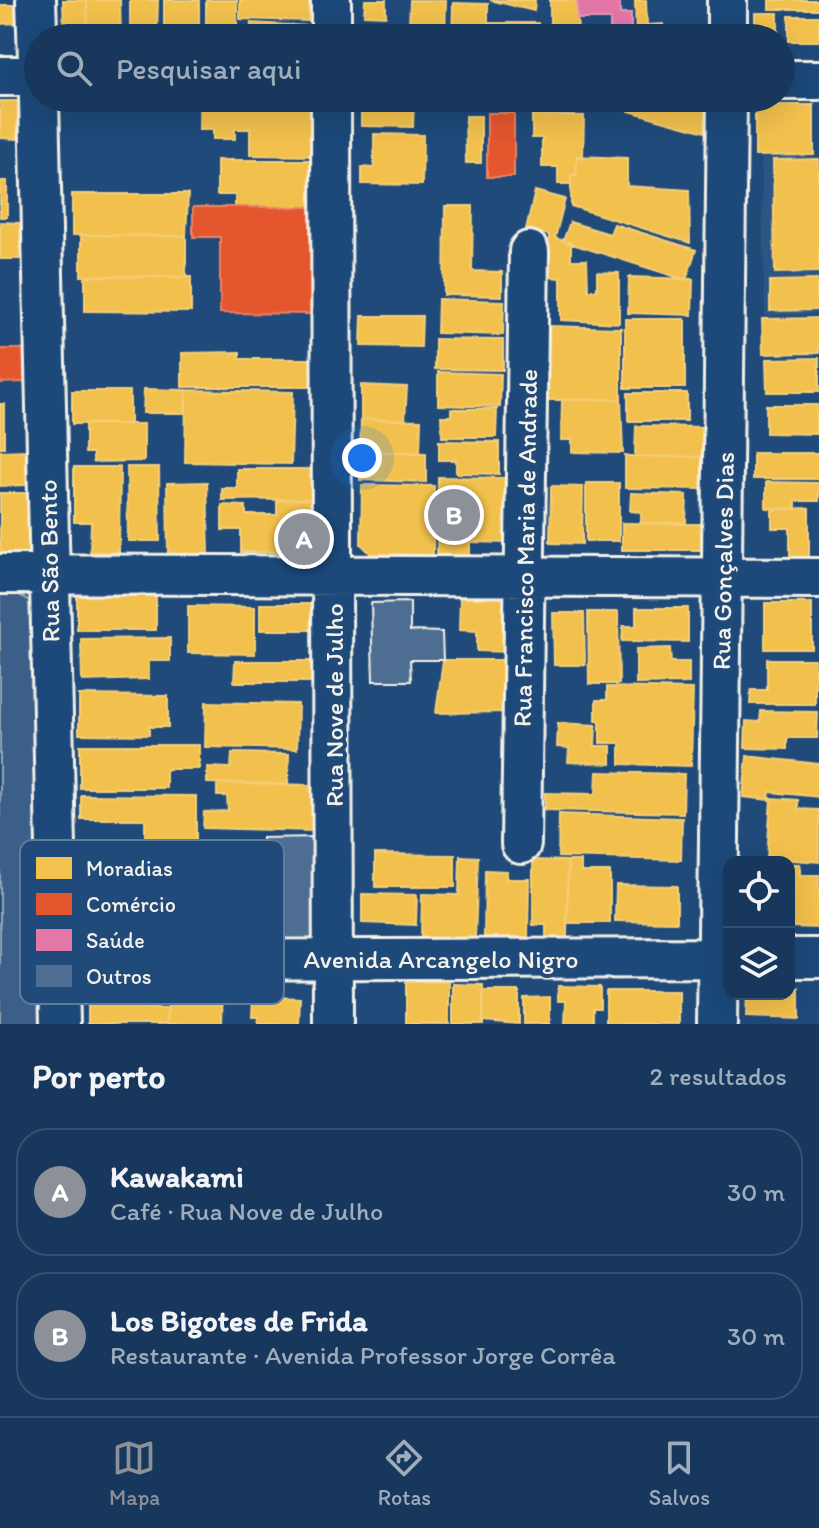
<!DOCTYPE html>
<html lang="pt">
<meta charset="utf-8">
<style>
body{margin:0;font-family:Itim,sans-serif;background:#244365;color:#f1f3f6}
.controls{position:absolute;right:24px;bottom:24px;display:grid;overflow:hidden;border-radius:16px;box-shadow:0 8px 32px #0002}
.controls button{width:72px;height:72px;display:grid;place-items:center;padding:0;border:0;border-bottom:2px solid #365272;background:#17385c;color:#f1f3f6;font:40px sans-serif}
.you{position:absolute;left:362px;top:458px;width:28px;height:28px;margin:-20px;border:6px solid #fff;border-radius:50%;background:#1a73e8;box-shadow:0 0 0 12px #1a73e833}
.badge{display:grid;place-items:center;width:52px;height:52px;border-radius:50%;background:#8c9099;color:#fff;font-size:26px;font-weight:700}
.pin{position:absolute;translate:-50% -50%;border:4px solid #fff;box-shadow:0 2px 8px #0006}
.list{margin:0;padding:0;list-style:none}
h2{display:flex;justify-content:space-between;align-items:center;height:104px;margin:0;padding:0 32px;font-size:34px}
h2 small{font-size:26px;font-weight:400;color:#9eacbb}
.list li{display:grid;grid-template-columns:52px 1fr auto;gap:24px;align-items:center;box-sizing:border-box;height:128px;margin:0 16px 16px;padding:0 16px;border:2px solid #365272;border-radius:32px}
.list b{display:block;font-size:30px;white-space:nowrap}
.list p{margin:0;font-size:26px;white-space:nowrap;color:#9eacbb}
.list em{font-size:26px;font-style:normal;color:#9eacbb}
.icon{flex:none;width:44px;height:44px;fill:none;stroke:currentColor;stroke-width:2;stroke-linecap:round;stroke-linejoin:round}
.map{position:relative;flex:none;width:819px;height:1024px;overflow:hidden}
.search{position:absolute;background:#17385c;box-shadow:0 8px 32px #0002;left:24px;right:24px;top:24px;height:88px;display:flex;align-items:center;gap:20px;box-sizing:border-box;padding:0 28px;border-radius:44px;color:#9eacbb;font-size:30px}
.sheet{height:392px;background:#17385c}
nav{display:flex;justify-content:space-around;align-items:center;box-sizing:border-box;height:112px;border-top:2px solid #365272;background:#17385c;font-size:22px;color:#9eacbb}
nav a{display:grid;justify-items:center;gap:4px}
nav .on{color:#8c9099}
.map>svg:first-child{display:block}
.built{fill:#2d5581}
.green{fill:#3a5f88;stroke:#97a8b8;stroke-width:2}
.homes{fill:#f2c14e;stroke:#f3cf7c;stroke-width:2}
.shops{fill:#e4572e;stroke:#e98566;stroke-width:2}
.health{fill:#e377a8;stroke:#e89cbb;stroke-width:2}
.building{fill:#4d6e92;stroke:#f4f1e8;stroke-width:2}
.lines{fill:none;stroke-linecap:round;stroke-linejoin:round}
.minor-casing{stroke:#f4f1e8;stroke-width:44}
.minor{stroke:#1f4a7a;stroke-width:38}
.labels{text-anchor:middle;dominant-baseline:central;stroke-width:8;stroke-linejoin:round;paint-order:stroke}
.street-label{font-size:26px;fill:#f4f1e8;stroke:#1f4a7a}
.key{fill:#1f4a7a;stroke:#5f7c9b;stroke-width:2}
.key-label{font-size:22px;fill:#f4f1e8}
</style>
<div class="map">
<svg width="819" height="1024" viewBox="0 0 819 1024">
<rect width="100%" height="100%" fill="#1f4a7a"/>
<filter id="ink" filterUnits="userSpaceOnUse"><feTurbulence type="fractalNoise" baseFrequency=".0125" numOctaves="2"/><feDisplacementMap in="SourceGraphic" scale="16" xChannelSelector="R" yChannelSelector="G"/><feConvolveMatrix kernelMatrix="1 2 1 2 8 2 1 2 1" color-interpolation-filters="sRGB"/></filter>
<g filter="url(#ink)">
<!-- built -->
<path class="built" d="M819,157V314L765,316L761,158Z"/>
<!-- green -->
<path class="green" d="M7,588L28,600L33,613L44,1024H0V589Z"/>
<!-- homes -->
<path class="homes" d="M63,0H87L88,38H64Z
M87,0H120L121,38H88Z
M130,0H158L157,38H130Z
M164,0H199V38H164Z
M206,0H237V38H206Z
M240,0H309L308,21L240,19Z
M365,0H386V16L364,15Z
M410,0H446L445,38H364V25H409Z
M490,0H535L534,11Z
M550,0H577L578,38H550Z
M635,0H646L647,25L663,24L664,31L691,30V38H636Z
M769,0H819V9H769Z
M453,3L488,4V23H538V38H452Z
M0,5H15L16,23L0,24Z
M755,13H778V38H755Z
M789,16H819V41H789Z
M251,23L310,26V38H250Z
M781,45H788V63H781Z
M629,98L700,101L708,111L705,132L629,111Z
M200,99L317,102L316,156L250,155V129H235V139H213V130H199Z
M361,100H414L413,127L361,126Z
M0,101H18L17,139L0,138Z
M755,105H814V155L755,156Z
M532,115L584,116L583,158L577,156L576,175H571V184H558V167H542V138H532Z
M465,116H481V163H466Z
M374,134L423,135L422,185L362,184V167L374,168Z
M577,156L627,158V186L689,190L690,243L571,206V175H576Z
M819,159V272L775,273L773,160Z
M217,160H318V207H235V195H217Z
M0,181H7V217H0Z
M535,191L565,199L555,238L571,243V260H587L588,290H597V272L619,273V323L561,320V278L548,277L549,235L526,229Z
M72,194H188L186,236L72,235Z
M445,206H473L472,271L502,272V296L444,295Z
M0,222L20,223V259H0Z
M570,222L610,234L614,224L696,250L686,280L563,241Z
M81,235L186,236V277L81,276Z
M85,276L191,277V312L85,311Z
M629,277L693,279L692,315L628,313Z
M817,280V310L770,311V281Z
M438,299L504,301L503,335L437,333Z
M362,316H422L421,347L361,346Z
M819,318V353L763,354L762,319Z
M625,319H685V388H625Z
M549,326L621,328V399L546,400Z
M435,339L503,340V370L435,369Z
M240,352V359H315V387H182V353Z
M819,358V392H767L766,359Z
M438,372L501,374L500,407L438,405Z
M361,385L407,387L405,420L361,419Z
M144,389L186,390V413H143Z
M186,390L293,392L291,464L185,462Z
M72,391H130V424H72Z
M628,393H687V421H628Z
M621,399L623,453L572,452V440H561L562,400Z
M0,404H4V447H0Z
M766,405H817V434L766,433Z
M451,409H497L496,437H442L441,416H451Z
M361,419L421,420L420,453L360,451Z
M85,424H144V461L93,462V453H85Z
M636,426L708,427L707,457L635,456Z
M439,441L499,442V474L456,473V460H439Z
M27,450L28,485L0,486V451Z
M360,451L426,453V482L360,480Z
M753,453H819V479H753Z
M625,456L707,457V489L625,488Z
M74,467H120L119,552H90L91,522H74Z
M127,467H159L160,541H128Z
M237,469H314V499L222,500V488H237Z
M438,477L508,478L507,543L470,542V556L437,555Z
M207,482L209,555L168,556L167,483Z
M766,482L819,483V501H796V509L766,508Z
M586,483H619V541H586Z
M362,485L434,486L433,555L371,554L361,544Z
M551,486L583,487L582,544L550,543Z
M0,493H29L31,557H0Z
M631,493L687,495L686,523H641V512L630,511Z
M314,499L315,552H241V530H222V505L246,506V515H277V500Z
M809,508V560H790V528H772V509Z
M622,523L702,524V550H622Z
M460,595L514,596L513,652L477,651V631L459,630Z
M77,596H156V630H77Z
M765,603H812V649H765Z
M260,604H314L313,630H260Z
M188,606L255,607V654L188,653Z
M636,608H688V642L622,641L623,626H636Z
M588,612H618L619,684H589Z
M553,613H584L585,665H554Z
M170,638V661H149V679L82,681L81,639Z
M670,648L671,662H689V683L636,684V649Z
M767,659H815V704H750L751,690H767Z
M443,660H513L514,712L436,713Z
M235,661H313V682H234Z
M607,687L693,689L691,766L620,764V743H600V721L596,720V700H607Z
M79,695L168,696V727H149V735L79,734Z
M206,702L298,704L297,749L205,747Z
M761,711L818,712L817,738H787V749L745,748L746,721L760,722Z
M558,723L596,725L595,746H611V764L568,762L569,748L557,747Z
M80,745H199V769H166V788H80Z
M232,753L289,754L288,785L207,783V767L231,768Z
M747,756L819,764V797L770,792L769,800L743,797Z
M597,772L684,774L683,813L545,810V793L596,794Z
M217,783L315,785V831L203,828L204,812L228,811L227,796H217Z
M81,795L196,796V863H145V819H81Z
M771,798L798,800V809L819,810V862L767,858Z
M559,814L682,818L681,860L558,857Z
M375,854L455,855V887H375Z
M460,856L478,857L475,939L421,937L422,894L459,895Z
M533,860L568,861L567,938H546V925H533Z
M568,861H581V872H610V923H567Z
M789,864H800V875H819V928L789,927Z
M485,870L507,871V879H529L528,937H484Z
M616,885L677,886V922L615,921Z
M362,894L417,895L416,925L362,923Z
M88,979L139,980V1008L168,1009L167,1024H88Z
M168,981L223,982L222,1024H167Z
M406,982H449V1024H406Z
M453,984L483,985V1024H453Z
M558,986L600,987V1008H593V1024H565L566,1001H558Z
M789,988H799V1019L746,1017L747,994H789Z
M483,991H519V1024L483,1021Z
M606,991H679V1024H606Z
M253,996L300,998L299,1024H258V1017H252Z
M550,997V1024H524V998Z"/>
<!-- shops -->
<path class="shops" d="M487,113H514V177H487Z
M193,207H311V314L220,313V237H193Z
M0,349H23L25,382L0,383Z"/>
<!-- health -->
<path class="health" d="M577,0H620V14H631V38H610V19H577Z"/>
<!-- building -->
<path class="building" d="M410,602V631L442,632L443,660H410L411,681H373L371,603Z
M317,837L315,936L310,939H260L262,838Z"/>
<g class="lines">
<!-- minor casing -->
<g class="minor-casing">
<path id="minor" d="M36,0L38,59
M331,38V0
M727,38V0
M0,76H38
M781,80H819
M39,98L60,1024
M331,98L333,1024
M0,574L819,578
M521,844L529,251
M789,958H819
M57,960L729,958
M717,1024L727,98"/>
</g>
<!-- minor -->
<use href="#minor" class="minor"/>
</g>
</g>
<g class="labels">
<!-- street labels -->
<g class="street-label">
<text transform="translate(525 548) rotate(-89)">Rua Francisco Maria de Andrade</text>
<text transform="translate(49 561) rotate(-91)">Rua São Bento</text>
<text transform="translate(723 561) rotate(-89)">Rua Gonçalves Dias</text>
<text transform="translate(334 705) rotate(-90)">Rua Nove de Julho</text>
<text x="441" y="959">Avenida Arcangelo Nigro</text>
</g>
</g>
<!-- legend -->
<rect x="20" y="840" width="264" height="164" rx="12" class="key"/>
<rect x="36" y="857" width="36" height="22" fill="#f2c14e"/>
<rect x="36" y="893" width="36" height="22" fill="#e4572e"/>
<rect x="36" y="929" width="36" height="22" fill="#e377a8"/>
<rect x="36" y="965" width="36" height="22" fill="#4d6e92"/>
<g class="key-label">
<text x="86" y="876">Moradias</text>
<text x="86" y="912">Comércio</text>
<text x="86" y="948">Saúde</text>
<text x="86" y="984">Outros</text>
</g>
</svg>
<div class="controls">
<button><svg class="icon" aria-label="locate" viewBox="0 0 24 24"><circle cx="12" cy="12" r="6"/><path d="M12 2v4M12 18v4M2 12h4M18 12h4"/></svg></button>
<button><svg class="icon" aria-label="layers" viewBox="0 0 24 24"><path d="M12 4l9 5-9 5-9-5zM3 14l9 5 9-5"/></svg></button>
</div>
<div class="you"></div>
<div class="pin badge" style="left:304px;top:539px">A</div>
<div class="pin badge" style="left:454px;top:515px">B</div>
<div class="search"><svg class="icon" aria-label="search" viewBox="0 0 24 24"><circle cx="10" cy="10" r="6"/><path d="M15 15l6 6"/></svg>Pesquisar aqui</div>
</div>
<section class="sheet">
<h2>Por perto<small>2 resultados</small></h2>
<ul class="list">
<li><span class="badge">A</span><div><b>Kawakami</b><p>Café · Rua Nove de Julho</p></div><em>30 m</em></li>
<li><span class="badge">B</span><div><b>Los Bigotes de Frida</b><p>Restaurante · Avenida Professor Jorge Corrêa</p></div><em>30 m</em></li>
</ul>
</section>
<nav>
<a class="on"><svg class="icon" aria-label="map" viewBox="0 0 24 24"><path d="M3 6l6-2 6 2 6-2v14l-6 2-6-2-6 2zM9 4v14M15 6v14"/></svg>Mapa</a>
<a><svg class="icon" aria-label="directions" viewBox="0 0 24 24"><path d="M12 3l9 9-9 9-9-9zM9 14v-3h6M13 9l2 2-2 2"/></svg>Rotas</a>
<a><svg class="icon" aria-label="saved" viewBox="0 0 24 24"><path d="M7 4h10v16l-5-4-5 4z"/></svg>Salvos</a>
</nav>
